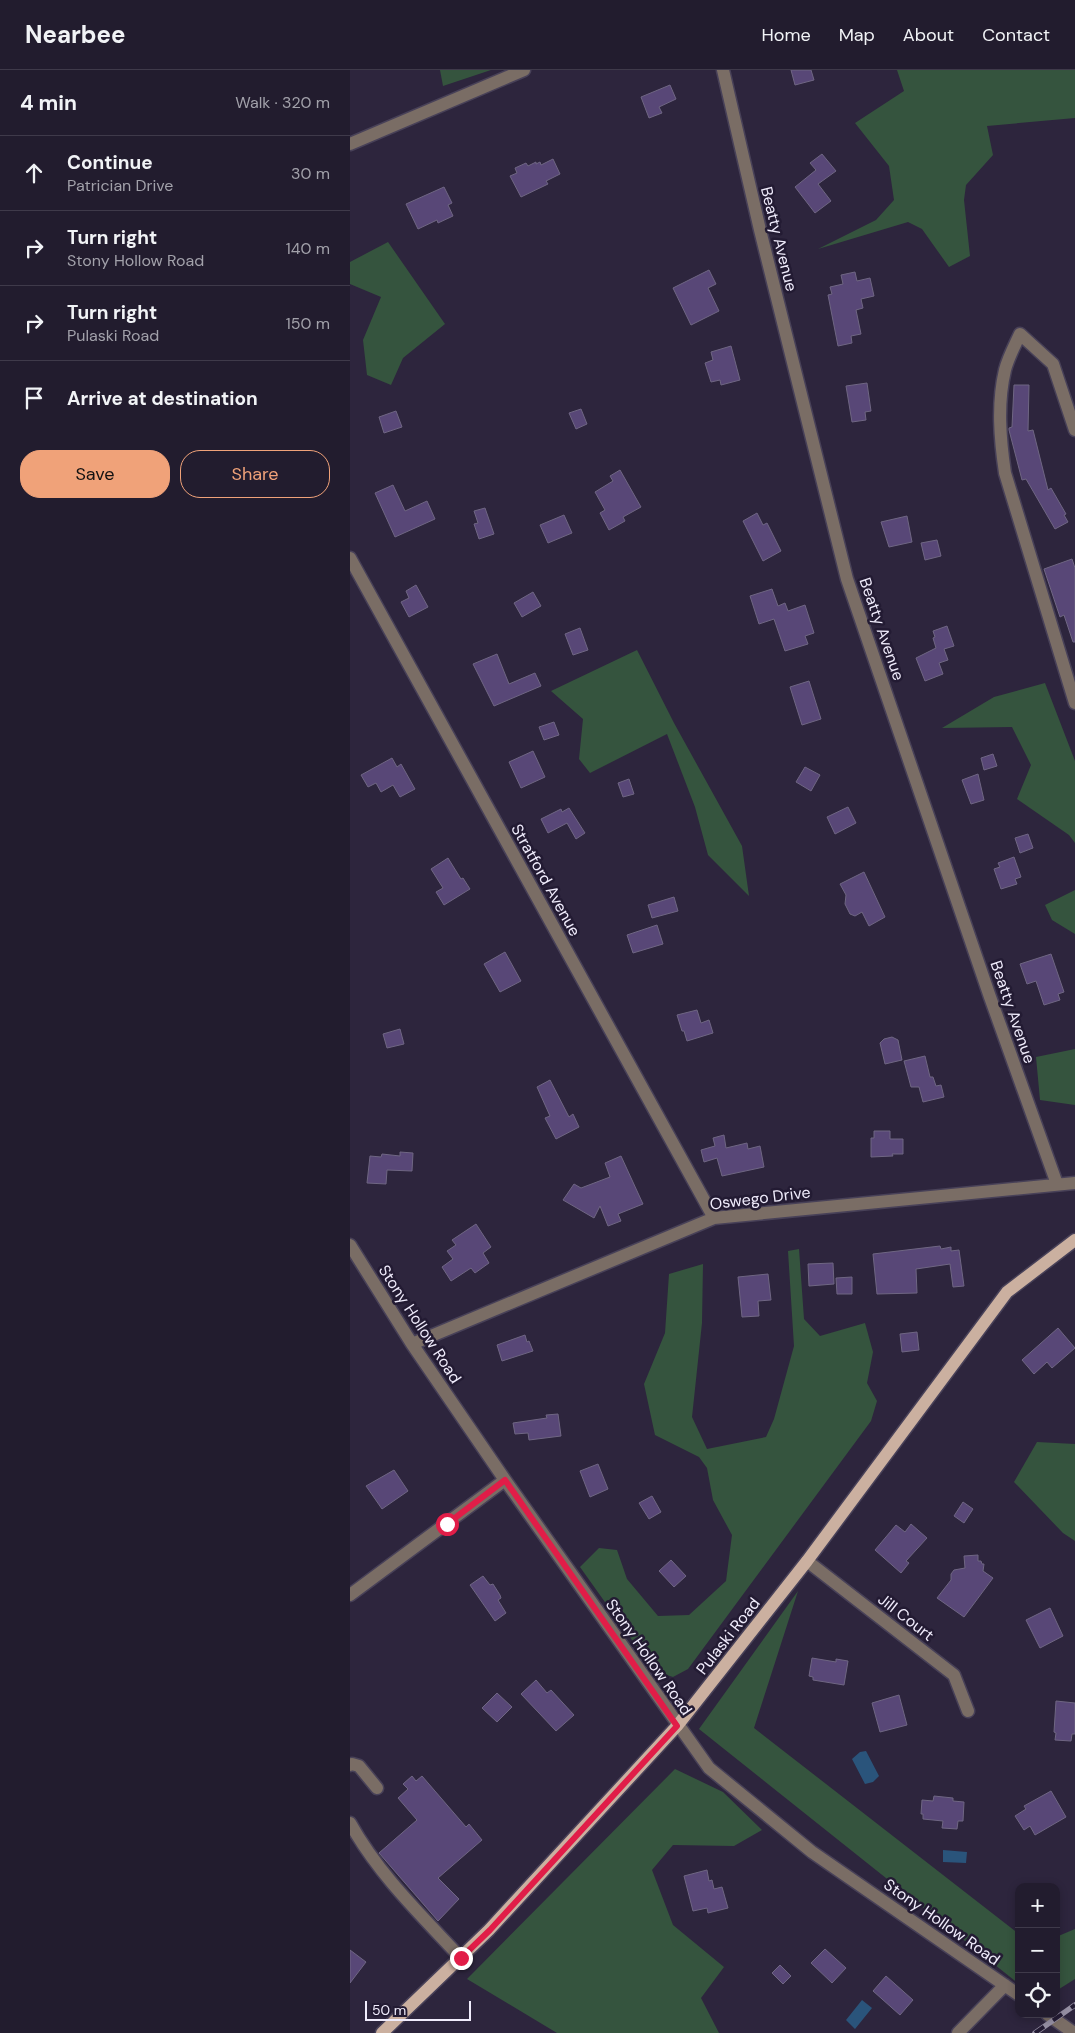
<!DOCTYPE html>
<meta charset="utf-8">
<style>
body{margin:0;font-family:"DM Sans",sans-serif;background:#2e293a;color:#f1f3f6}
.controls{position:absolute;right:15px;bottom:15px;display:grid;overflow:hidden;border-radius:10px;box-shadow:0 2px 8px #0003}
.controls button{width:45px;height:45px;display:grid;place-items:center;padding:0;border:0;border-bottom:1px solid #3f3a4a;background:#221c2e;color:#f1f3f6;font:25px sans-serif}
.scale{position:absolute;left:15px;bottom:12px;width:106px;box-sizing:border-box;padding-left:5px;border:2px solid #f0ecfc;border-top:0;font-size:14px;line-height:18px;white-space:nowrap;color:#f0ecfc;-webkit-text-stroke:4px #231b33;paint-order:stroke}
.stop{position:absolute;width:15px;height:15px;margin:-11px;border:4px solid #e11d48;border-radius:50%;background:#fff}
.stop.end{background:#e11d48;border-color:#fff;box-shadow:0 1px 5px #0008}
.list{margin:0;padding:0;list-style:none}
h2{display:flex;justify-content:space-between;align-items:center;height:65px;margin:0;padding:0 20px;font-size:21px}
h2 small{font-size:16px;font-weight:400;color:#a2a1aa}
.list li{display:grid;grid-template-columns:32px 1fr auto;gap:15px;align-items:center;box-sizing:border-box;height:75px;padding:0 20px;border-top:1px solid #3f3a4a}
.list b{display:block;font-size:19px;white-space:nowrap}
.list p{margin:0;font-size:16px;white-space:nowrap;color:#a2a1aa}
.list em{font-size:16px;font-style:normal;color:#a2a1aa}
.actions{display:flex;gap:10px;padding:15px 20px}
.actions a{flex:1;padding:11px 0;border:1px solid #f0a279;border-radius:20px;text-align:center;font-size:18px;color:#f0a279}
.actions .main{background:#f0a279;color:#111}
.icon{flex:none;width:28px;height:28px;fill:none;stroke:currentColor;stroke-width:2;stroke-linecap:round;stroke-linejoin:round}
.map{position:relative;flex:none;width:725px;height:1963px;overflow:hidden}
header{display:flex;align-items:center;gap:30px;box-sizing:border-box;height:70px;padding:0 25px;background:#221c2e;border-bottom:1px solid #3f3a4a}
header strong{font-size:24px}
nav{display:flex;gap:28px;margin-inline-start:auto;font-size:18px}
main{display:flex}
aside{flex:1;background:#221c2e}
.map>svg:first-child{display:block}
.green{fill:#35543e}
.water{fill:#2a547b}
.building{fill:#584777;stroke:#6f6683}
.lines{fill:none;stroke-linecap:round;stroke-linejoin:round}
.minor-casing{stroke:#484158;stroke-width:15}
.major-casing{stroke:#484158;stroke-width:15}
.minor{stroke:#7a6d65;stroke-width:12}
.major{stroke:#cbb0a0;stroke-width:12}
.rail-casing{stroke:#958fa3;stroke-width:5.5}
.rail{stroke:#231b33;stroke-width:4;stroke-dasharray:11;stroke-linecap:butt}
.route{stroke:#e11d48;stroke-width:6}
.labels{text-anchor:middle;dominant-baseline:central;stroke-width:5;stroke-linejoin:round;paint-order:stroke}
.street-label{font-size:16px;fill:#f0ecfc;stroke:#231b33}
</style>
<header>
<strong>Nearbee</strong>
<nav><a>Home</a><a>Map</a><a>About</a><a>Contact</a></nav>
</header>
<main>
<aside>
<h2>4 min<small>Walk · 320 m</small></h2>
<ul class="list">
<li><svg class="icon" aria-label="ahead" viewBox="0 0 24 24"><path d="M12 20V5M6 11l6-6 6 6"/></svg><div><b>Continue</b><p>Patrician Drive</p></div><em>30 m</em></li>
<li><svg class="icon" aria-label="right" viewBox="0 0 24 24"><path d="M7 20v-9h11M14 6l5 5-5 5"/></svg><div><b>Turn right</b><p>Stony Hollow Road</p></div><em>140 m</em></li>
<li><svg class="icon" aria-label="right" viewBox="0 0 24 24"><path d="M7 20v-9h11M14 6l5 5-5 5"/></svg><div><b>Turn right</b><p>Pulaski Road</p></div><em>150 m</em></li>
<li><svg class="icon" aria-label="arrive" viewBox="0 0 24 24"><path d="M6 21V4h12l-3 4 3 4H6"/></svg><div><b>Arrive at destination</b></div></li>
</ul>
<div class="actions"><a class="main">Save</a><a>Share</a></div>
</aside>
<div class="map">
<svg width="725" height="1963" viewBox="0 0 725 1963">
<rect width="100%" height="100%" fill="#2d253d"/>
<!-- green -->
<path class="green" d="M90,0H141L93,16Z
M547,0H725V48L637,56L643,85L616,115L614,130L620,186L599,197L572,159L558,152L468,179L526,150L544,130L539,96L505,53L554,21Z
M38,172L95,254L53,288L41,315L17,305L13,270L31,227L0,214V192Z
M287,580L324,653L392,776L399,826L358,785L345,737L317,664L240,703L229,689L233,649L201,621Z
M695,613L725,691V773L719,765L667,729L681,695L662,657L592,658L644,627Z
M725,820V864L702,850L695,835Z
M725,979V1035L690,1030L686,987Z
M449,1179L454,1249L470,1266L515,1253L523,1282L517,1313L527,1331L521,1351L338,1599L323,1607L304,1601L230,1497L249,1478L267,1480L277,1509L308,1546L339,1545L376,1511L382,1465L363,1430L357,1398L349,1387L305,1365L294,1314L315,1263L319,1204L353,1194L352,1253L342,1347L357,1379L416,1367L424,1349L444,1276L438,1181Z
M687,1372L725,1374V1471L713,1463L664,1412Z
M448,1521L404,1658L669,1864V1914L349,1659Z
M325,1699L373,1722L412,1760L384,1776L323,1775L302,1800L323,1855L374,1897L351,1928L369,1963H207L117,1909Z
M725,1859V1909L706,1921V1867Z"/>
<!-- water -->
<path class="water" d="M516,1681L529,1706L523,1712L515,1714L502,1689L510,1682Z
M593,1780L617,1782L616,1793L593,1792Z
M512,1930L522,1938L505,1959L496,1950Z"/>
<!-- building -->
<path class="building" d="M441,0H461L464,10L445,15Z
M320,15L326,29L309,37L312,43L299,48L291,27Z
M472,84L486,101L468,114L481,131L465,143L445,117L466,100L460,93Z
M203,89L210,104L196,111L198,114L171,127L160,106L167,103L165,98L176,93L178,96L186,92V94L190,92L191,95Z
M94,117L102,133L98,135L103,146L88,153L87,150L68,159L56,134Z
M359,200L366,214L358,218L369,241L341,255L323,218Z
M505,202L507,211L520,208L524,226L511,229L513,238L506,240L511,264L501,266L502,273L488,276L478,225L482,224L480,217L493,214L491,205Z
M381,276L390,310L371,315L370,310L361,312L355,293L363,290L361,282Z
M517,313L521,341L515,342L516,350L502,352L496,316Z
M664,315H679L678,361L683,360L698,420L701,418L716,444L714,445L718,452L705,459L676,409L672,410L659,360V358L662,357Z
M231,339L237,354L226,359L219,343Z
M46,341L52,357L34,363L29,347Z
M270,400L291,437L273,447L275,451L259,460L250,443L255,440L245,422L263,411L260,406Z
M43,415L55,441L77,431L85,449L45,467L25,423Z
M135,438L144,464L129,469L124,454L128,453L124,441Z
M407,443L413,455L417,453L431,481L413,491L393,451Z
M214,445L222,463L198,473L190,455Z
M557,446L562,472L539,477L531,452Z
M587,470L591,486L575,490L571,473Z
M722,489L725,498V572H723L714,545L710,547L694,499Z
M66,515L78,537L59,547L51,532L59,528L56,521Z
M422,519L428,536L435,533L438,541L455,535L464,563L455,566L458,574L435,581L424,549L409,554L400,526Z
M183,522L191,536L172,547L164,533Z
M597,556L604,576L594,579L598,590L589,593L593,604L575,611L566,588L586,578L583,568L585,567L583,561Z
M230,558L238,580L223,585L215,564Z
M147,584L159,614L185,603L191,616L144,636L123,594Z
M459,611L471,649L452,655L440,617Z
M204,652L209,665L194,670L189,657Z
M183,681L195,707L171,718L159,692Z
M643,684L647,696L634,700L631,688Z
M42,688L47,697L51,694L65,719L50,727L43,715L31,722L26,713L18,717L11,705Z
M455,697L470,705L461,721L446,712Z
M628,704L634,730L621,734L612,710Z
M279,709L284,724L273,727L268,713Z
M498,737L506,753L485,764L477,747Z
M219,738L235,763L226,769L217,753L198,763L191,749L211,739L212,742Z
M678,764L683,778L670,783L665,768Z
M664,787L671,807L665,809L667,814L651,819L644,799L650,797L648,793Z
M98,788L111,809L113,808L120,819L94,835L86,822L93,818L81,799Z
M514,802L535,847L519,856L512,842L505,846L500,844L495,834L496,825L490,814Z
M324,827L328,841L302,848L298,835Z
M307,855L313,874L283,883L277,865Z
M155,882L171,911L150,922L134,894Z
M701,884L714,922L708,924L710,930L694,935L686,911L677,914L670,894Z
M347,940L351,953L359,950L363,963L337,971L334,961H332L327,945Z
M50,959L54,974L37,978L33,964Z
M542,967L548,970L552,990L535,994L530,973L534,969Z
M575,986L580,1007H583L586,1016L591,1015L594,1027L573,1032L569,1017H561L554,991Z
M200,1010L219,1047L223,1044L229,1057L206,1069L195,1048L200,1046L187,1017Z
M524,1061H540V1069H553V1084H542L543,1086L521,1087V1068H524Z
M374,1065L376,1078L397,1073L398,1079L410,1076L414,1097L372,1106L367,1088L354,1092L351,1080L365,1076L363,1068Z
M50,1082L63,1083L62,1101L37,1100L36,1114L17,1113L20,1086L31,1087L32,1084L50,1086Z
M271,1086L293,1134L268,1144L271,1151L258,1156L250,1136L244,1148L213,1130L224,1114L231,1118L260,1107L255,1093Z
M126,1154L141,1177L133,1183L139,1193L125,1203L121,1198L101,1211L92,1197L103,1189L97,1181L106,1175L102,1170Z
M590,1176L591,1179L601,1177V1181L609,1180L614,1216L603,1217L600,1194L566,1199L567,1223L527,1224L523,1184Z
M483,1193L484,1214L459,1216L458,1194Z
M418,1204L421,1230L408,1231L409,1246L392,1247L388,1207Z
M502,1207V1224H487L486,1208Z
M708,1258L725,1278L702,1298L697,1292L684,1304L672,1290Z
M567,1262L569,1280L552,1282L550,1264Z
M175,1265L177,1272L179,1271L183,1281L152,1291L147,1275Z
M208,1344L211,1366L179,1370L178,1363L165,1364L163,1353L197,1348L196,1345Z
M248,1394L258,1419L240,1427L230,1401Z
M44,1400L58,1421L32,1439L16,1416Z
M302,1426L311,1442L299,1449L289,1433Z
M613,1432L623,1439L614,1453L604,1446Z
M561,1454L577,1468L556,1491L559,1493L551,1503L525,1480L546,1455L555,1462Z
M628,1485V1491H631L632,1494H634L633,1501L643,1508L614,1547L587,1528L601,1510V1504L604,1500L615,1498L614,1486Z
M321,1490L336,1506L324,1517L309,1501Z
M133,1506L140,1515L143,1514L150,1525L151,1528L148,1530L156,1543L145,1551L120,1515Z
M700,1538L713,1566L690,1578L676,1550Z
M462,1588L486,1592V1589L498,1591L494,1615L463,1610V1607L459,1606Z
M186,1610L197,1623L201,1620L224,1645L206,1661L171,1624Z
M147,1623L162,1637L147,1652L132,1638Z
M549,1625L557,1655L530,1662L522,1633Z
M706,1631L725,1633V1664H722L721,1671L705,1670L706,1663L704,1662Z
M62,1706L66,1711L72,1706L116,1757L119,1754L132,1770L88,1808L109,1829L88,1851L29,1783L67,1750L48,1728L58,1719L53,1714Z
M701,1721L716,1747L685,1765L680,1756L674,1760L665,1746L676,1739L674,1736Z
M584,1726L603,1728V1731L614,1732L613,1751H608L607,1759L592,1758L593,1751L573,1749V1744H571L572,1730L583,1731Z
M357,1800L359,1811L362,1810L364,1819L372,1817L378,1838L358,1843L357,1838L343,1841L334,1806Z
M475,1879L496,1898L482,1913L461,1893Z
M0,1880L16,1892L0,1913Z
M430,1895L441,1906L433,1914L422,1903Z
M536,1906L563,1930L550,1945L523,1921Z"/>
<g class="lines">
<!-- minor casing -->
<g class="minor-casing">
<path id="minor" d="M373,0L410,160L497,509L640,927L707,1114
M0,74L174,0
M725,360L703,294L670,264C665,275 658,288 655,300C647,334 650,369 655,403L725,633
M0,488L364,1148
M0,1175L62,1274L155,1410L359,1698L462,1782L669,1925
M62,1274L364,1148L725,1113
M457,1491L604,1605L618,1641
M0,1525L155,1410
M0,1695L2,1694L9,1696L27,1718
M0,1753C29,1805 71,1845 111,1888
M697,1944L724,1963
M608,1963L655,1915"/>
</g>
<!-- major casing -->
<g class="major-casing">
<path id="major" d="M32,1963L139,1860L327,1656L457,1491L657,1222L725,1170"/>
</g>
<!-- minor -->
<use href="#minor" class="minor"/>
<!-- major -->
<use href="#major" class="major"/>
<!-- rail casing -->
<g class="rail-casing">
<path id="rail" d="M685,1963L725,1935"/>
</g>
<!-- rail -->
<use href="#rail" class="rail"/>
</g>
<g class="lines">
<!-- route -->
<path class="route" d="M97,1454L155,1410L327,1656L140,1860L111,1888"/>
</g>
<g class="labels">
<!-- street labels -->
<g class="street-label">
<text transform="translate(429 169) rotate(76)">Beatty Avenue</text>
<text transform="translate(532 559) rotate(71)">Beatty Avenue</text>
<text transform="translate(196 810) rotate(61)">Stratford Avenue</text>
<text transform="translate(663 942) rotate(71)">Beatty Avenue</text>
<text transform="translate(410 1128) rotate(-7)">Oswego Drive</text>
<text transform="translate(70 1254) rotate(57)">Stony Hollow Road</text>
<text transform="translate(556 1547) rotate(38)">Jill Court</text>
<text transform="translate(378 1566) rotate(-52)">Pulaski Road</text>
<text transform="translate(299 1587) rotate(55)">Stony Hollow Road</text>
<text transform="translate(592 1852) rotate(35)">Stony Hollow Road</text>
</g>
</g>
</svg>
<div class="controls">
<button>+</button>
<button>−</button>
<button><svg class="icon" aria-label="locate" viewBox="0 0 24 24"><circle cx="12" cy="12" r="6"/><path d="M12 2v4M12 18v4M2 12h4M18 12h4"/></svg></button>
</div>
<div class="scale">50 m</div>
<div class="stop" style="left:97px;top:1454px"></div>
<div class="stop end" style="left:111px;top:1888px"></div>
</div>
</main>
